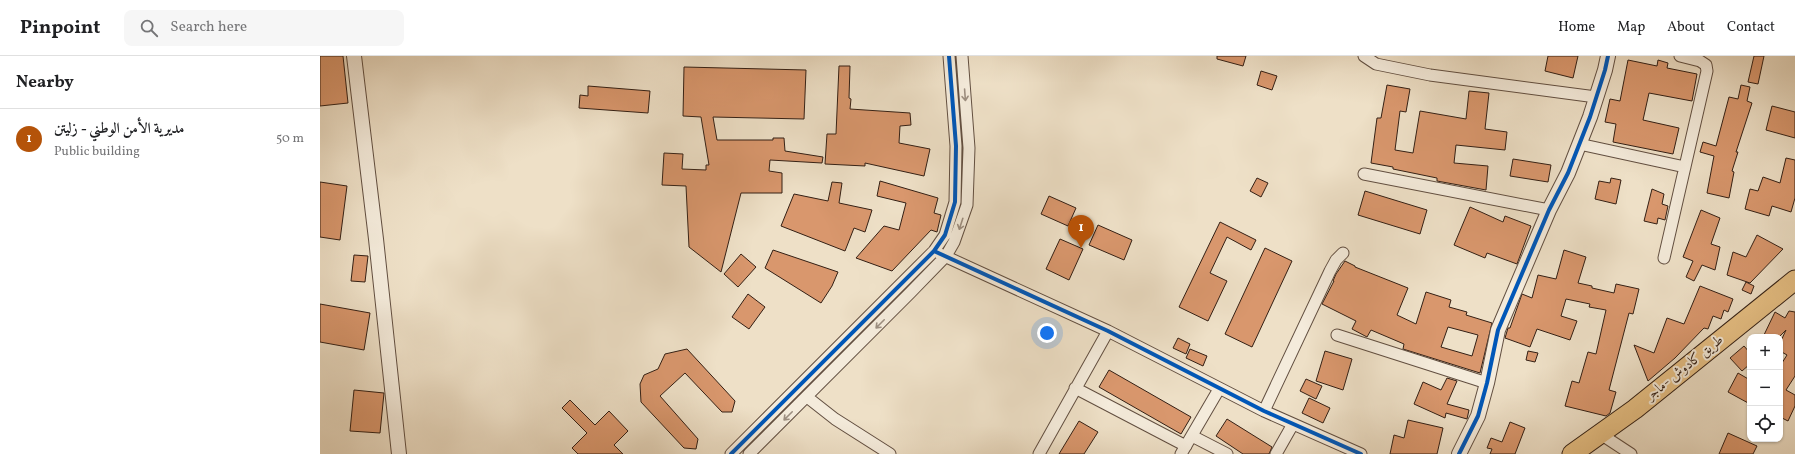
<!DOCTYPE html>
<meta charset="utf-8">
<style>
body{margin:0;font-family:Vollkorn,Amiri,serif;background:#f6f6f6;color:#202124}
.controls{position:absolute;right:12px;bottom:12px;display:grid;overflow:hidden;border-radius:8px;box-shadow:0 1px 3px #0004}
.controls button{width:36px;height:36px;display:grid;place-items:center;padding:0;border:0;border-bottom:1px solid #e0e0e0;background:#fff;color:#202124;font:20px sans-serif}
.you{position:absolute;left:727px;top:277px;width:14px;height:14px;margin:-10px;border:3px solid #fff;border-radius:50%;background:#1a73e8;box-shadow:0 0 0 6px #1a73e833}
.badge{display:grid;place-items:center;width:26px;height:26px;border-radius:50%;background:#b45309;color:#fff;font-size:13px;font-weight:700}
.pin{position:absolute;translate:-50% -33px;filter:drop-shadow(0 1px 2px #0008)}
.pin::after{content:'';position:absolute;top:21px;width:14px;height:12px;background:inherit;clip-path:polygon(0 0,100% 0,50% 100%)}
.list{margin:0;padding:0;list-style:none}
h2{display:flex;justify-content:space-between;align-items:center;height:52px;margin:0;padding:0 16px;font-size:17px}
h2 small{font-size:13px;font-weight:400;color:#757577}
.list li{display:grid;grid-template-columns:26px 1fr auto;gap:12px;align-items:center;box-sizing:border-box;height:60px;padding:0 16px;border-top:1px solid #e0e0e0}
.list b{display:block;font-size:15px;white-space:nowrap}
.list p{margin:0;font-size:13px;white-space:nowrap;color:#757577}
.list em{font-size:13px;font-style:normal;color:#757577}
.icon{flex:none;width:22px;height:22px;fill:none;stroke:currentColor;stroke-width:2;stroke-linecap:round;stroke-linejoin:round}
.map{position:relative;flex:none;width:1475px;height:398px;overflow:hidden}
header{display:flex;align-items:center;gap:24px;box-sizing:border-box;height:56px;padding:0 20px;background:#fff;border-bottom:1px solid #e0e0e0}
header strong{font-size:19px}
nav{display:flex;gap:22px;margin-inline-start:auto;font-size:14px}
.search{width:280px;height:36px;background:#f6f6f6;display:flex;align-items:center;gap:10px;box-sizing:border-box;padding:0 14px;border-radius:8px;color:#757577;font-size:15px}
main{display:flex}
aside{flex:1;background:#fff}
.map>svg:first-child{display:block}
.building{fill:#d9976d;stroke:#331f14;fill-rule:evenodd}
.lines{fill:none;stroke-linecap:round;stroke-linejoin:round}
.minor-casing{stroke:#624f41;stroke-width:13}
.tertiary-casing{stroke:#624f41;stroke-width:16}
.trunk-casing{stroke:#331f14;stroke-width:21}
.minor{stroke:#f4ebdb;stroke-width:11}
.tertiary{stroke:#f4ebdb;stroke-width:14}
.trunk{stroke:#e7c084;stroke-width:19}
.cycleway-casing{stroke:#f4ebdb;stroke-width:6}
.cycleway{stroke:#0057b8;stroke-width:4}
.oneway{stroke:#9d8f81}
.labels{text-anchor:middle;dominant-baseline:central;stroke-width:4;stroke-linejoin:round;paint-order:stroke}
.street-label{font-size:14px;fill:#331f14;stroke:#f4ebdb}
</style>
<header>
<strong>Pinpoint</strong>
<div class="search"><svg class="icon" aria-label="search" viewBox="0 0 24 24"><circle cx="10" cy="10" r="6"/><path d="M15 15l6 6"/></svg>Search here</div>
<nav><a>Home</a><a>Map</a><a>About</a><a>Contact</a></nav>
</header>
<main>
<aside>
<h2>Nearby<small></small></h2>
<ul class="list">
<li><span class="badge">1</span><div><b>مديرية الأمن الوطني - زليتن</b><p>Public building</p></div><em>50 m</em></li>
</ul>
</aside>
<div class="map">
<svg width="1475" height="398" viewBox="0 0 1475 398">
<rect width="100%" height="100%" fill="#eee0c7"/>
<filter id="stains"><feTurbulence type="fractalNoise" baseFrequency=".005" numOctaves="4"/><feColorMatrix values="0 0 0 0 .2 0 0 0 0 .09 0 0 0 0 .02 0 0 0 .5 -.17"/></filter>
<radialGradient id="worn" r=".72"><stop offset=".6" stop-color="#630" stop-opacity="0"/><stop offset="1" stop-color="#630" stop-opacity=".3"/></radialGradient>
<!-- building -->
<path class="building" d="M0,0H23L28,47L0,50Z
M897,0H926L923,10L897,3Z
M1228,0H1258L1253,22L1225,15Z
M1434,0H1444L1438,28L1428,26Z
M1308,4L1337,10L1338,4L1348,7L1347,12L1377,18L1372,45L1329,37L1323,64L1359,72L1353,98L1293,86L1296,68L1285,66L1290,43L1300,45Z
M519,10H530L529,42L531,43L530,53L590,57L591,69L580,70L579,87L610,93L604,120L545,107V110L505,108L507,78H516Z
M364,11L486,14L484,63L393,61L397,84H453V82H464L465,95L503,101L502,107L450,104L449,115L462,117V137H421L401,216L369,191L366,130L342,129L344,97L363,98L362,113L386,114V109H389L381,61L363,60Z
M941,15L957,20L952,34L937,29Z
M1067,29L1090,33L1086,56L1080,55L1075,94L1093,97L1100,55L1146,63L1149,35L1169,37L1165,73L1187,76L1185,94L1136,89L1134,107L1168,110L1166,134L1117,125V122L1073,113V111L1051,107L1057,62H1061Z
M1421,29L1430,31L1427,45L1432,47L1416,96H1418L1412,115L1414,116L1409,142L1387,137L1394,100L1380,96L1383,86L1396,90L1409,41L1418,43Z
M268,30L330,35L328,57L259,52L260,39L268,40Z
M1452,50L1475,56V82L1446,74Z
M1466,102L1475,104V142L1471,156L1452,150L1449,160L1425,153L1430,133L1438,135L1443,121L1460,127Z
M1193,103L1231,109L1228,126L1190,120Z
M937,122L948,127L941,141L930,135Z
M1291,122L1301,124L1296,148L1275,143L1279,125L1290,127Z
M560,125L618,142L614,157L621,159L617,176L611,174L572,215L536,202L564,170L579,174L586,147L557,140Z
M0,126L27,130L20,184L0,181Z
M512,126L522,127L519,147L552,154L545,176L534,172L525,195L461,170L474,138L508,145Z
M1332,133L1344,138L1342,148L1348,150L1345,164L1338,162L1337,168L1324,165Z
M1045,135L1107,154L1100,178L1038,159Z
M729,140L756,152L748,170L721,158Z
M1150,151L1183,166L1185,160L1211,170L1197,208L1167,197L1165,202L1134,189Z
M1381,154L1400,162L1391,188L1400,191L1395,214L1382,209L1374,225L1366,221L1373,205L1363,201Z
M900,166L936,184L931,194L907,181L890,217L907,225L888,265L859,251Z
M778,169L812,184L804,204L769,189Z
M1437,179L1463,193L1430,227L1407,219L1413,196L1426,201Z
M740,183L763,193L749,224L726,213Z
M945,192L972,205L932,291L905,278Z
M453,194L518,216L512,230L501,247L445,212Z
M1244,194L1266,201L1258,227L1272,230V232L1294,237L1296,228L1319,233L1313,258L1309,257L1289,334L1296,336L1290,357L1286,360L1245,350L1252,325L1259,327L1268,296L1276,298L1286,254L1269,251L1270,248L1246,243L1241,260L1257,265L1250,284L1217,273L1210,291L1185,282L1188,272H1190L1202,238L1212,242L1218,219L1236,223Z
M421,198L436,211L418,231L404,218Z
M34,199L48,200L45,226L31,225Z
M1025,205L1035,210V211L1088,232L1077,259L1096,268L1106,236L1131,244L1129,251L1147,256L1146,259L1172,267L1160,317L1083,293L1084,288L1051,274L1047,281L1032,273L1036,265L1002,248L1014,225H1013L1016,218ZM1128,271L1158,279L1152,300L1121,291Z
M1426,226L1434,230L1431,238L1422,234Z
M1380,230L1413,243L1408,256L1404,254L1401,263L1393,260L1388,273L1384,272L1355,302L1328,325L1314,289L1334,297L1347,262L1364,268Z
M428,238L445,251L429,273L412,261Z
M0,248L50,257L44,294L0,286Z
M1469,255L1475,256V320L1466,334L1475,339V350L1468,365L1460,361V310L1467,299L1460,295V287L1466,274L1459,281H1443L1455,256L1465,262Z
M858,282L870,288L866,298L853,292Z
M1424,290L1430,297V308L1422,315L1410,302Z
M367,293L415,345L412,356H402L365,317L340,340L378,383L376,393L364,392L321,346L320,328L324,319L338,313L345,298Z
M870,293L887,300L883,310L866,302Z
M1005,295L1032,303L1023,334L996,325Z
M1208,295L1218,297L1215,306L1206,304Z
M789,314L871,361L861,378L779,331Z
M1418,317L1430,324V348L1408,336Z
M1127,322L1137,325L1127,348L1149,354L1147,363L1126,357L1125,362L1094,348L1103,326L1121,334Z
M986,323L1002,330L996,343L980,335Z
M34,334L64,337L60,377L30,375Z
M989,342L1010,352L1003,367L982,357Z
M250,344L275,369L289,355L308,375L294,389L303,398H258L252,392L267,377L242,352Z
M907,363L952,391L949,398H923L896,380Z
M1088,364L1123,372L1117,398H1070L1074,379L1084,382Z
M759,365L778,376L764,398H739Z
M1190,366L1205,372L1195,398H1170L1172,393L1167,392L1171,382L1182,386Z
M1408,377L1437,390L1433,398H1399Z"/>
<g class="lines">
<!-- minor casing -->
<g class="minor-casing">
<path id="minor" d="M1044,0L1056,8L1110,19L1276,41
M1259,88L1365,111
M1044,118L1229,154
M620,198L788,275L944,355L1041,398
M1344,202L1387,15L1386,9L1380,5L1360,0
M1017,279L1167,327
M755,332L866,390
M487,341L515,363L570,398
M944,355L1010,215L1016,204L1023,197
M1279,377L1311,398
M872,380L907,398
M411,398L614,195L625,179L635,146L636,90L629,0
M429,398L590,237L626,200L634,186L647,149L649,92L642,0
M719,398L788,275
M861,398L899,333
M956,398L973,368"/>
</g>
<!-- tertiary casing -->
<g class="tertiary-casing">
<path id="tertiary" d="M34,0L56,183L79,398
M1139,398L1158,360L1167,327L1178,274L1229,154L1248,117L1270,61L1285,14L1288,0"/>
</g>
<!-- trunk casing -->
<g class="trunk-casing">
<path id="trunk" d="M1252,398L1315,353L1475,224"/>
</g>
<!-- minor -->
<use href="#minor" class="minor"/>
<!-- tertiary -->
<use href="#tertiary" class="tertiary"/>
<!-- trunk -->
<use href="#trunk" class="trunk"/>
<!-- cycleway casing -->
<g class="cycleway-casing">
<path id="cycleway" d="M614,195L788,275L944,355L1041,398
M411,398L614,195L625,179L635,146L636,90L629,0
M1139,398L1158,360L1167,327L1178,274L1229,154L1248,117L1270,61L1285,14L1288,0"/>
</g>
<!-- cycleway -->
<use href="#cycleway" class="cycleway"/>
</g>
<!-- one-way arrows -->
<defs><path id="oneway-shaft" d="M-6 0H5M1.5-3L5.5 0L1.5 3" fill="none" stroke-width="1.6" stroke-linecap="round" stroke-linejoin="round"/></defs>
<g class="oneway">
<use href="#oneway-shaft" transform="translate(645 39) rotate(86)"/>
<use href="#oneway-shaft" transform="translate(641 168) rotate(108)"/>
<use href="#oneway-shaft" transform="translate(560 268) rotate(135)"/>
<use href="#oneway-shaft" transform="translate(468 360) rotate(135)"/>
</g>
<g class="labels">
<!-- street labels -->
<g class="street-label">
<text transform="translate(1365 312) rotate(-39)">طريق كادوش -ماجر</text>
</g>
</g>
<rect width="100%" height="100%" filter="url(#stains)"/>
<rect width="100%" height="100%" fill="url(#worn)"/>
</svg>
<div class="controls">
<button>+</button>
<button>−</button>
<button><svg class="icon" aria-label="locate" viewBox="0 0 24 24"><circle cx="12" cy="12" r="6"/><path d="M12 2v4M12 18v4M2 12h4M18 12h4"/></svg></button>
</div>
<div class="you"></div>
<div class="pin badge" style="left:761px;top:192px">1</div>
</div>
</main>
